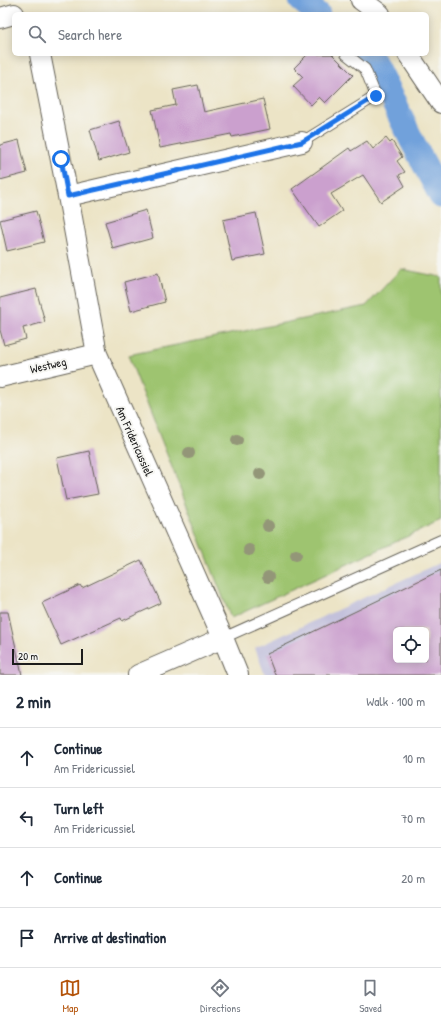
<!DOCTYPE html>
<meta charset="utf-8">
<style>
body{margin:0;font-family:"Patrick Hand",sans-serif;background:#f2f2f3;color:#1f2937}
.controls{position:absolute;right:12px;bottom:12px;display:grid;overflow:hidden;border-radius:6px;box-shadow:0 2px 10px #0003}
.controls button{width:36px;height:36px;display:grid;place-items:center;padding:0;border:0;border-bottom:1px solid #e0e1e3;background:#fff;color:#1f2937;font:20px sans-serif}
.scale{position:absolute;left:12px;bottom:10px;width:71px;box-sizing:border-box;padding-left:4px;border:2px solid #1c1c1c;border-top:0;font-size:11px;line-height:14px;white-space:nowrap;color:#1c1c1c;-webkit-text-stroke:3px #f6f6f2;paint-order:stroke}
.stop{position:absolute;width:12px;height:12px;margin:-9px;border:3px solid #1a73e8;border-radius:50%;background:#fff}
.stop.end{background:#1a73e8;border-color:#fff;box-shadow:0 1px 4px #0008}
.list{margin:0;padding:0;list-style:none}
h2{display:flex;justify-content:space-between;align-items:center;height:52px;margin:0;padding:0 16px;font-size:17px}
h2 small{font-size:13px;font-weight:400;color:#747a83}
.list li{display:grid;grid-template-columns:26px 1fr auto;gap:12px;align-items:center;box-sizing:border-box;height:60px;padding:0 16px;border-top:1px solid #e0e1e3}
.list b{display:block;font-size:15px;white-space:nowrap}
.list p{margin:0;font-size:13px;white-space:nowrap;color:#747a83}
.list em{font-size:13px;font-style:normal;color:#747a83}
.icon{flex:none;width:22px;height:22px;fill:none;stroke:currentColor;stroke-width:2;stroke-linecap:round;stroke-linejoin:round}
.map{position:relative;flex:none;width:441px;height:675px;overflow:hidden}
.search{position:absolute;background:#fff;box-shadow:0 2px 10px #0003;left:12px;right:12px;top:12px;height:44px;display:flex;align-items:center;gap:10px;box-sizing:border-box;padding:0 14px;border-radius:6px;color:#747a83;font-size:15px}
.sheet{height:292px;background:#fff}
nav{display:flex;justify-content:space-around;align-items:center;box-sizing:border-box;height:56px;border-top:1px solid #e0e1e3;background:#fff;font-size:11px;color:#747a83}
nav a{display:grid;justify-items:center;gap:2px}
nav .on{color:#b45309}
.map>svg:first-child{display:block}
.industrial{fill:#c3c1db;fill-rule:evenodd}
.green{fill:#9ec46f;stroke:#5d7046}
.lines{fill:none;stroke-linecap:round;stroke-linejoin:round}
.canal{stroke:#71a1db;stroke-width:25}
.building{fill:#cba0ce;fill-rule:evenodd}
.lane-casing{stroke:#656258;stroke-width:12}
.street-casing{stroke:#656258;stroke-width:22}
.lane{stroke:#fff;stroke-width:10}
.street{stroke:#fff;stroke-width:20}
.tree{fill:#939678}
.route{stroke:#1a73e8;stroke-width:5}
.labels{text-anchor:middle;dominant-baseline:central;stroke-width:4;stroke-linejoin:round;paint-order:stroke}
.street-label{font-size:12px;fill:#1c1c1c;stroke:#f6f6f2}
</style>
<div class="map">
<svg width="441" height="675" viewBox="0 0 441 675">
<rect width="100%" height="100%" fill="#f6f6f2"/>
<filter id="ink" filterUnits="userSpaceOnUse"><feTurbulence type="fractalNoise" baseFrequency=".025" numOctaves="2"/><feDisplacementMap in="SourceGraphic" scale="8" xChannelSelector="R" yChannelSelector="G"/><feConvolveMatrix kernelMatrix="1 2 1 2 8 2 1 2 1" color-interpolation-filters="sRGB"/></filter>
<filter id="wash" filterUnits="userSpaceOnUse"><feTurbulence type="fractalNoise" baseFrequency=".012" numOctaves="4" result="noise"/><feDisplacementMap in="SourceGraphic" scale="16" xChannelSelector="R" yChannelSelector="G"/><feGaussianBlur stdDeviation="0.9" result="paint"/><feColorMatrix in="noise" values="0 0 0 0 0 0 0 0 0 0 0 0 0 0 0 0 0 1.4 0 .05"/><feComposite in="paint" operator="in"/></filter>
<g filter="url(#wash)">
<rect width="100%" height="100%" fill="#ece4c6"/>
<!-- industrial -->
<path class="industrial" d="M441,562V675H265L255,648ZM396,630H426V660H396Z"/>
<!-- green -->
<path class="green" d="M401,269L441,277V521L231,618L128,355L366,306Z"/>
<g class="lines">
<!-- canal -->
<path class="canal" d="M301,0L318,14
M364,54L374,62L412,141L441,196"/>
</g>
<g id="blocks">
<!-- building -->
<path class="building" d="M308,54H332L353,75L325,103L319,97L311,105L293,86L303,77L294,68Z
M198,85L204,112L263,99L270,129L232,137L231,134L160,148L152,110L176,105L173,90Z
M119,121L129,152L99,161L90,130Z
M386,138L390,143L392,141L402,157L397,161L405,172L399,175L405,186L381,202L363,175L331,194L342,211L319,227L292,189L349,148L351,151L367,141L373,149Z
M19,140L27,173L0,180V145Z
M146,210L153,238L113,249L105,222Z
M36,211L44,242L7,251L0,220Z
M256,213L265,254L232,261L223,220Z
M158,273L165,302L131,311L124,282Z
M36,289L45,322L23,328L26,339L4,345L0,330V298Z
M89,451L98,494L66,500L57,458Z
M141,560L161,603L122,621L121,618L61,645L42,603L80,585L82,588Z
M441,570V675H275L267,654ZM396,630H426V660H396Z
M0,612H8L22,675H0Z"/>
</g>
</g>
<g filter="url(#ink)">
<use href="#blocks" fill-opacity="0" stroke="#656258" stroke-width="1"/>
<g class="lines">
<!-- lane casing -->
<g class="lane-casing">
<path id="lane" d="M302,142L376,96L365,69L346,54
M223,638L441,540"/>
</g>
<!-- street casing -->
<g class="street-casing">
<path id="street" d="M361,0L380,14
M0,18L14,14
M40,54L68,196L97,354L223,638L238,675
M408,54L441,103
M68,196L302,142
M0,377L97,354
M138,675L223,638"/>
</g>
<!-- lane -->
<use href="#lane" class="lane"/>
<!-- street -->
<use href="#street" class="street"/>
</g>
<!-- trees -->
<g class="tree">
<circle cx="237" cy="440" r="6"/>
<circle cx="189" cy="453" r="6"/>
<circle cx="260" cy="474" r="6"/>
<circle cx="268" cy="526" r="6"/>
<circle cx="249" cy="550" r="6"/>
<circle cx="296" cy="555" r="6"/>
<circle cx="268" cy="577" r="6"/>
</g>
</g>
<g class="lines" filter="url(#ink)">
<!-- route -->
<path class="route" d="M61,159L68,196L302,142L376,96"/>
</g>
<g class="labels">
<!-- street labels -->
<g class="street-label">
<text transform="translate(48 365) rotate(-13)">Westweg</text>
<text transform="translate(135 441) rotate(66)">Am Fridericussiel</text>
</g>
</g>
</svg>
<div class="controls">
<button><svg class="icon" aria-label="locate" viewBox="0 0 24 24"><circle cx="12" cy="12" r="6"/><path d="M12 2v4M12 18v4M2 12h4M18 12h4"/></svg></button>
</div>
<div class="scale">20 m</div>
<div class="stop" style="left:61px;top:159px"></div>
<div class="stop end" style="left:376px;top:96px"></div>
<div class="search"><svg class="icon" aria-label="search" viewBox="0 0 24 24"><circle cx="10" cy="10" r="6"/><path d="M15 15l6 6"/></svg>Search here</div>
</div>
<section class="sheet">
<h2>2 min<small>Walk · 100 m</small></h2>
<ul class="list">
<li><svg class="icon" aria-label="ahead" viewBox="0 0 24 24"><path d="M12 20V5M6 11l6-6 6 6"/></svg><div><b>Continue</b><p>Am Fridericussiel</p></div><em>10 m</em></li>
<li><svg class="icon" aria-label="left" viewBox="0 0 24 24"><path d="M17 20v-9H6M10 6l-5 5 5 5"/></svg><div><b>Turn left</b><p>Am Fridericussiel</p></div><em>70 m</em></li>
<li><svg class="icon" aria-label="ahead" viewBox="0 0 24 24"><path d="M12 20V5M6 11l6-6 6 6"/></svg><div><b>Continue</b></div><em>20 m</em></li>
<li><svg class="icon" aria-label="arrive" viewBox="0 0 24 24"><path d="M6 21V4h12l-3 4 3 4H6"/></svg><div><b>Arrive at destination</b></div></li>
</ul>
</section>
<nav>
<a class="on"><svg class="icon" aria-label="map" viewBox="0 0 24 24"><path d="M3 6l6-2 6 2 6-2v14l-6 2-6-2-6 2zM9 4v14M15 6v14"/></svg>Map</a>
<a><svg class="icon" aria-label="directions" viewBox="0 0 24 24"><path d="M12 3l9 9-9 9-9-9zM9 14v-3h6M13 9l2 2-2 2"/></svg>Directions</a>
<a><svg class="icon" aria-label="saved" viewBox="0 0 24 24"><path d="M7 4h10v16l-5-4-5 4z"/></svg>Saved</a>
</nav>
